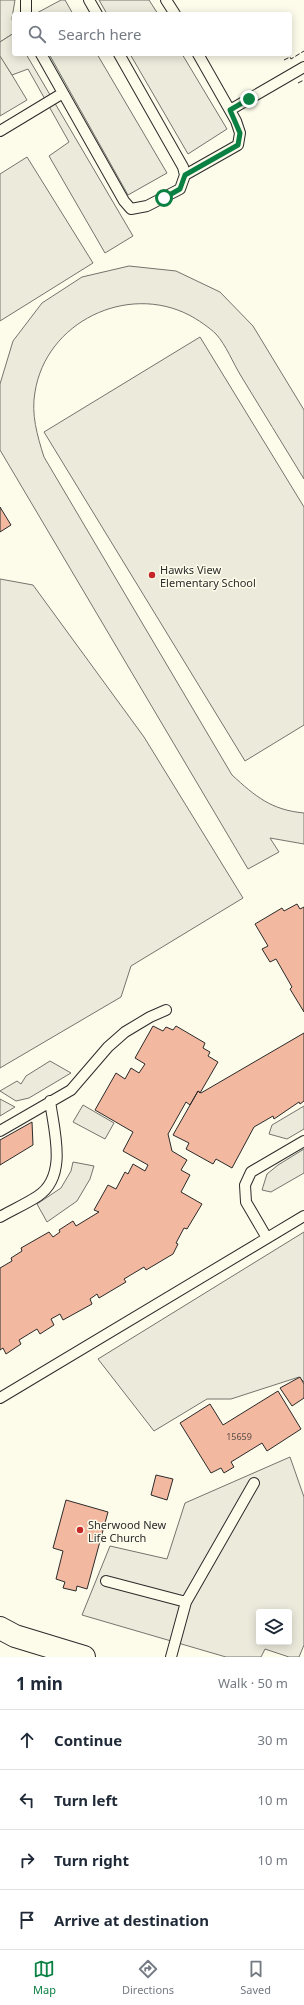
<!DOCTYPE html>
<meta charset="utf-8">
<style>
body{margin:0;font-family:"Noto Sans",sans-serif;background:#f6f6f7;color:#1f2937}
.controls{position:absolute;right:12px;bottom:12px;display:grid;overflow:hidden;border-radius:4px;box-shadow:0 2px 10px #0003}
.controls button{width:36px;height:36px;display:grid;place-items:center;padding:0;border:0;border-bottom:1px solid #e0e1e3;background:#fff;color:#1f2937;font:20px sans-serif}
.stop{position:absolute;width:12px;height:12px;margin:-9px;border:3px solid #0b8043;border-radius:50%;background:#fff}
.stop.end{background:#0b8043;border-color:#fff;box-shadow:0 1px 4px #0008}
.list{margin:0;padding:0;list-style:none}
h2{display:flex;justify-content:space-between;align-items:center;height:52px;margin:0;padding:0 16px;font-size:17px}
h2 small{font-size:13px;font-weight:400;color:#747a83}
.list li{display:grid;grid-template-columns:26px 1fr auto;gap:12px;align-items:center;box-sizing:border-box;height:60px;padding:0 16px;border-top:1px solid #e0e1e3}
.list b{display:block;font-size:15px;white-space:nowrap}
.list em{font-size:13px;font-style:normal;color:#747a83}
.icon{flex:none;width:22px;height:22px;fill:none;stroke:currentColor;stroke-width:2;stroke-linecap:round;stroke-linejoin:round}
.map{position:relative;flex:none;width:304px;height:1657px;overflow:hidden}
.search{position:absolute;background:#fff;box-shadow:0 2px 10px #0003;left:12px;right:12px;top:12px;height:44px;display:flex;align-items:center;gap:10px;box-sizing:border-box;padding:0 14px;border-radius:4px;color:#747a83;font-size:15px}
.sheet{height:292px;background:#fff}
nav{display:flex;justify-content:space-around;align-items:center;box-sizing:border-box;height:56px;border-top:1px solid #e0e1e3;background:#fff;font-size:11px;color:#747a83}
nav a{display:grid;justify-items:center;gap:2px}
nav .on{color:#0b8043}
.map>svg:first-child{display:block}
.grass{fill:#ecebdb;stroke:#74746e}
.parking{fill:#eceadb;stroke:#74746e;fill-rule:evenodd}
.building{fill:#f2b8a0;stroke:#2b2b2b}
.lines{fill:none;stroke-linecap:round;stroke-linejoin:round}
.service-casing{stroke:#2b2b2b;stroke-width:12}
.secondary-casing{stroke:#2b2b2b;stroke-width:24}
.service{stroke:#fdfbea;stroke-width:10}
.secondary{stroke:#fdfbea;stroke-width:22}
.fence{stroke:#2b2b2b;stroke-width:1;stroke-dasharray:5 2;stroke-linecap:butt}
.route{stroke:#0b8043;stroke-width:5}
.poi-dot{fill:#c62828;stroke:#fdfbea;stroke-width:1.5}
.labels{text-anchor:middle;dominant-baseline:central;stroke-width:3;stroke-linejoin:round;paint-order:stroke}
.number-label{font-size:9px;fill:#5d4e48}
.poi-label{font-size:11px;fill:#2b2b2b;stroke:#fdfbea;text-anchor:start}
</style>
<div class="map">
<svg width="304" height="1657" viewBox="0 0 304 1657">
<rect width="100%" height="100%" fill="#fdfbea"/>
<!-- grass -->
<path class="grass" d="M0,0H15L12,18L14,33L0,42Z
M0,55L27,100L0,116Z
M27,157L93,263L0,321V174Z
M129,266L176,271L220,292L253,326L304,410V479C283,445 262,410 241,376C233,363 226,345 216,334C210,328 197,319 189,315C127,283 46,322 35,392C31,414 37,435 44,457L232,775C255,796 271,810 304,813V844L270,838L279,852L248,869L0,450V384L13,341L42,303L82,277Z
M200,337L304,507V725L245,761L44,432Z
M0,579L33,585L144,737L243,898L131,966L121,997L0,1068Z
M304,1232V1382L299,1377L231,1399H207L154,1431L98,1359Z"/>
<!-- parking -->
<path class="parking" d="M61,0H65L73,14H35Z
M99,0H149L158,14H107Z
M14,33V54H26L133,236L105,253L49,156L69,142L28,69L12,75L0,56V42Z
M49,54H97L167,173L128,195Z
M130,54H182L227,129L188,154Z
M50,1061L71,1073L29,1098L16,1101L0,1091L17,1081L21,1084L26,1076Z
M0,1099L15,1107L0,1116Z
M83,1105L114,1123L105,1139L73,1122Z
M304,1106V1129L287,1139L269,1134L272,1125Z
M304,1149V1173L271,1192L262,1190L267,1174L278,1165Z
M73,1162L94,1166L90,1179L77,1201L47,1222L37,1204L61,1188L71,1171Z
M290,1457L304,1497V1645L299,1657H289L265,1649L261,1657H226L82,1615L110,1546L167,1559L185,1503ZM259,1612H289V1642H259Z"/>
<!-- building -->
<path class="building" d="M0,507L11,525L0,532Z
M297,904L300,909L304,907V1012L290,989L292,987L276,959L270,962L262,949L268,946L255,924L282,908L284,911Z
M153,1026L163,1031L166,1027L173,1030L176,1026L205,1043L203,1048L210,1052L208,1056L218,1062L200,1093L198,1091L190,1105L186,1102L168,1134L172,1151L187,1160L181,1170L190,1175L181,1192L202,1204L187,1229L184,1228L176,1243L178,1244L173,1254L146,1270L144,1267L124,1279L126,1282L99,1298L97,1294L90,1299L92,1304L63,1320L60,1314L51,1319L54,1325L40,1334L37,1329L19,1340L21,1344L6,1354L3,1348L0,1350V1268L12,1261L11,1258L22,1251L21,1248L49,1232L53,1237L60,1232L59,1230L73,1221L76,1226L99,1212L94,1210L108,1185L116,1189L125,1172L128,1174L133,1164L145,1171L148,1165L123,1151L133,1132L95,1110L116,1073L125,1079L131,1068L139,1073L145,1064L135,1058Z
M304,1033V1101L300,1104L299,1102L274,1119L273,1116L254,1127L232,1168L216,1159L213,1164L186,1149L189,1143L173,1135L198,1091L201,1093Z
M32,1122L33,1145L0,1165V1140Z
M300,1377L304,1384V1398L292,1406L280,1388Z
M278,1391L301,1429L267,1451L262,1443L231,1462L234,1467L224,1473L221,1468L211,1473L180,1423L210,1404L223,1425Z
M156,1475L173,1479L167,1500L151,1495Z
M66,1500L108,1512L87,1589L77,1586L76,1591L63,1588L65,1582L56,1579L63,1551L53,1548Z"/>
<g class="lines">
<!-- service casing -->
<g class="service-casing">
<path id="service" d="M89,0L97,14
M166,0L175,14
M26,14V0
M41,54L124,201L131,209L147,206L180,189L185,175L183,167L119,54
M230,110L304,67
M0,131L63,93
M185,175L238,145L240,133L236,121L198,54
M0,1131L71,1090L108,1047L125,1032L150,1017L166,1010
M0,1217C12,1210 26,1204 38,1196C68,1176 54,1131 50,1101
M267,1238L246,1202L245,1185L251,1172L304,1141
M0,1398L304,1216
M106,1581L186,1602L171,1657
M186,1602L254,1483"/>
</g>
<!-- secondary casing -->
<g class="secondary-casing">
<path id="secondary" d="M0,1628L15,1636L84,1657"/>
</g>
<!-- service -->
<use href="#service" class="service"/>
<!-- secondary -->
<use href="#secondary" class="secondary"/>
<!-- fence -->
<path class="fence" d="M284,60L290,57L291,59L304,51
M298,83L304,80"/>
</g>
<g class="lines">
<!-- route -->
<path class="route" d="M164,198L180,189L185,175L238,145L240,133L230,110L249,99"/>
</g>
<!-- markers -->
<g class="poi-dot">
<circle cx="152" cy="575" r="4"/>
<circle cx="80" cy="1530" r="4"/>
</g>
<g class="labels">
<!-- number labels -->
<g class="number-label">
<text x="239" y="1436">15659</text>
</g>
<!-- poi labels -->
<g class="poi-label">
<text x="160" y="569">Hawks View<tspan x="160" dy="13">Elementary School</tspan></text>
<text x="88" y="1524">Sherwood New<tspan x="88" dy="13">Life Church</tspan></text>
</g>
</g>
</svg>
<div class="controls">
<button><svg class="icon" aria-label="layers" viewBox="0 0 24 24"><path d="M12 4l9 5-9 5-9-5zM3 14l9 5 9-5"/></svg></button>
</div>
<div class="stop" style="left:164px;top:198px"></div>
<div class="stop end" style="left:249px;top:99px"></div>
<div class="search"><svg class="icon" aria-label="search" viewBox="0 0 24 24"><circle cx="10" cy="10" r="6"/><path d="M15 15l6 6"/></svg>Search here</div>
</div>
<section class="sheet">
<h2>1 min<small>Walk · 50 m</small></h2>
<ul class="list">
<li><svg class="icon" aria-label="ahead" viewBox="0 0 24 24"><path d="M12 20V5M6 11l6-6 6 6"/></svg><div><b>Continue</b></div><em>30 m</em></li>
<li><svg class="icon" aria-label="left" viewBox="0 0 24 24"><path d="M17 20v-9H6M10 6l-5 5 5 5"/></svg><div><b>Turn left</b></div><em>10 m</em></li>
<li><svg class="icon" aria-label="right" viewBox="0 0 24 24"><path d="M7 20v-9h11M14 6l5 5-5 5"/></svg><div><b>Turn right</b></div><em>10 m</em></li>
<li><svg class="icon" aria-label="arrive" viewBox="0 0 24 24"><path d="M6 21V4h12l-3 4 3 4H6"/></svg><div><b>Arrive at destination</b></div></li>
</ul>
</section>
<nav>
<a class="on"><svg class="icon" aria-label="map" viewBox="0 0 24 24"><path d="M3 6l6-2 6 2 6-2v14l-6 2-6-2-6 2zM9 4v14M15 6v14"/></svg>Map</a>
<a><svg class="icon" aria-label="directions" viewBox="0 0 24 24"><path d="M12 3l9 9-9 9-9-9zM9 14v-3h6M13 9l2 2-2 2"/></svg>Directions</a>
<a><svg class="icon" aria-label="saved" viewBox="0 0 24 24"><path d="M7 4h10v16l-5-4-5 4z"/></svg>Saved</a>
</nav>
